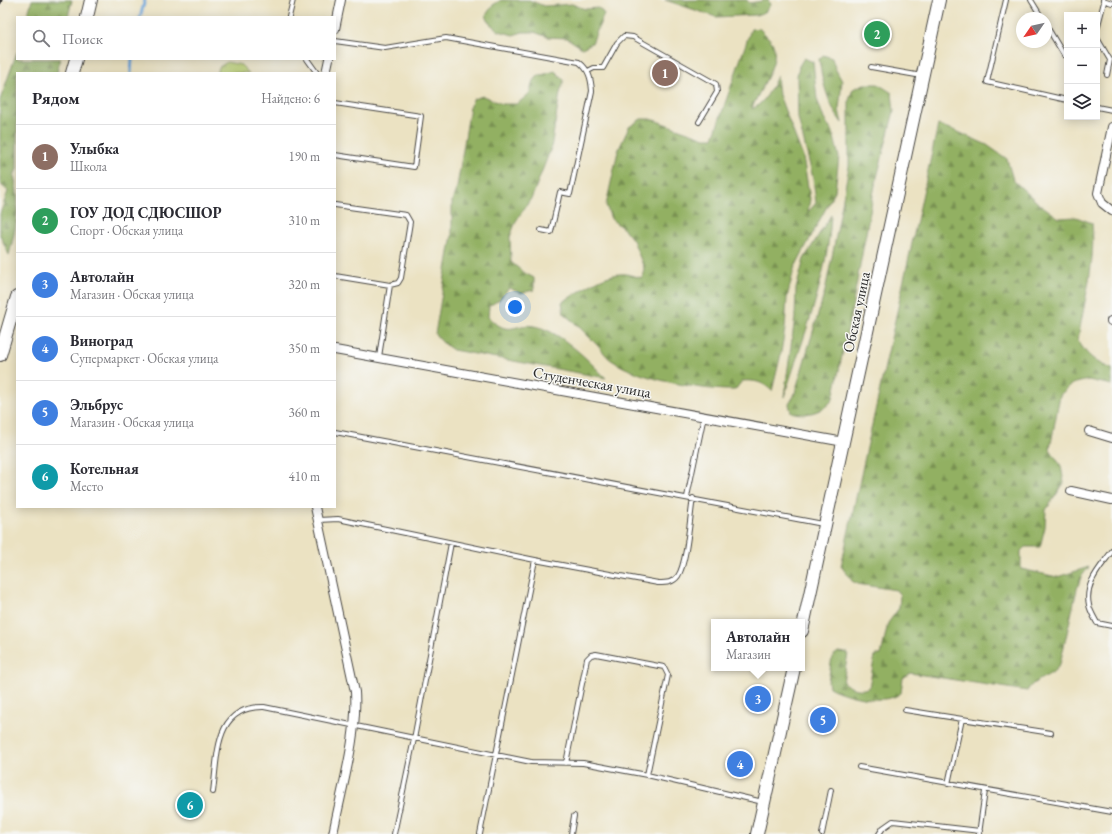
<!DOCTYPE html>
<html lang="ru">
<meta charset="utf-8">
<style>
body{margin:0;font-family:"EB Garamond",serif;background:#f2f2f3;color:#2b2b33}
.controls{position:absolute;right:12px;top:12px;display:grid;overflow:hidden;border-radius:0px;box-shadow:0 2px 10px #0003}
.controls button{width:36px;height:36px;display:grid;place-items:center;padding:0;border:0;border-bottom:1px solid #e1e1e2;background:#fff;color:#2b2b33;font:20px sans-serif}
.compass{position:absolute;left:1016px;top:12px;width:36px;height:36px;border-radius:50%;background:#fff;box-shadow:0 2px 10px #0003;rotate:236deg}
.you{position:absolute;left:515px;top:307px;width:14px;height:14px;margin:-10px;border:3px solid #fff;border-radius:50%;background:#1a73e8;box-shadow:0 0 0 6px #1a73e833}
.badge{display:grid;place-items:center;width:26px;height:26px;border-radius:50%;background:#111827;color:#fff;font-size:13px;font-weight:700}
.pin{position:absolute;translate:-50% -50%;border:2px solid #fff;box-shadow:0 1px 4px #0006}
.popup{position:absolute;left:711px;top:619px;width:94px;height:52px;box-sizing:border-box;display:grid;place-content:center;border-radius:0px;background:#fff;filter:drop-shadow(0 1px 3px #0005);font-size:13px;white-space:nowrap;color:#7c7c81}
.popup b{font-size:15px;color:#2b2b33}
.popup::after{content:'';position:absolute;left:50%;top:100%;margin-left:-8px;border:8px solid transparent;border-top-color:#fff}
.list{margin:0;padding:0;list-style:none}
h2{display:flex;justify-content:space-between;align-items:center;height:52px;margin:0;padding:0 16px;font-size:17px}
h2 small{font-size:13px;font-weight:400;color:#7c7c81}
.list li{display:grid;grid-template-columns:26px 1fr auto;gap:12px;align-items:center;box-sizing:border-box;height:64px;padding:0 16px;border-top:1px solid #e1e1e2}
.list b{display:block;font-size:15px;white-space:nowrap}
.list p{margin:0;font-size:13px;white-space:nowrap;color:#7c7c81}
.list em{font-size:13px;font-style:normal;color:#7c7c81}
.icon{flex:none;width:22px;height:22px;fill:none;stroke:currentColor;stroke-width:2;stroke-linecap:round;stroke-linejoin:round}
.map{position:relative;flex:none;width:1112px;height:834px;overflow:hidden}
.search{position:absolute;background:#fff;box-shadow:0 2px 10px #0003;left:16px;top:16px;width:320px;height:44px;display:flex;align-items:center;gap:10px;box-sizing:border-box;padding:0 14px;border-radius:0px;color:#7c7c81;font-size:15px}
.panel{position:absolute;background:#fff;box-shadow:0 2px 10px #0003;left:16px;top:72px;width:320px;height:436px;border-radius:0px}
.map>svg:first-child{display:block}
.grass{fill:url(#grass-tufts);stroke:#727c4e}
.forest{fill:url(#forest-firs);stroke:#5e6e46}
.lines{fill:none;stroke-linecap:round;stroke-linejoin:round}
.stream{stroke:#6aa4d9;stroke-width:3}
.lane-casing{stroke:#484642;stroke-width:6}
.street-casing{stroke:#484642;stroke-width:10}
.secondary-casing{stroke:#484642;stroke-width:14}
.lane{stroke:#fff;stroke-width:4}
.street{stroke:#fff;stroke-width:8}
.secondary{stroke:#fff;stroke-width:12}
.rail{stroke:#2b2b2b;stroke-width:3}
.labels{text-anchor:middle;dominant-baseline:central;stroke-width:3;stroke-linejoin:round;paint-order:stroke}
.street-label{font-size:15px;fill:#2b2b2b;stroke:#f6f6f2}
</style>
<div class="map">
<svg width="1112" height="834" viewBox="0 0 1112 834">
<defs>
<pattern id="grass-tufts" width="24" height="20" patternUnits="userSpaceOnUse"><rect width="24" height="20" fill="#b8cd70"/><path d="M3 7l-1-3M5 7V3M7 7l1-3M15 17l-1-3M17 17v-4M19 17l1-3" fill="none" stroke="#9eb061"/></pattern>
<pattern id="forest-firs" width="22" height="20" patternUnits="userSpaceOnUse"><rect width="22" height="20" fill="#92b062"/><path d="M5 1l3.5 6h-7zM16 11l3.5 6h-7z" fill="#778f51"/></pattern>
</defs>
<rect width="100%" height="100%" fill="#f6f6f2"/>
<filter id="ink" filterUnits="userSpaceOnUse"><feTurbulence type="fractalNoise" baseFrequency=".025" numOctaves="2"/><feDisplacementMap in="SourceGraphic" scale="8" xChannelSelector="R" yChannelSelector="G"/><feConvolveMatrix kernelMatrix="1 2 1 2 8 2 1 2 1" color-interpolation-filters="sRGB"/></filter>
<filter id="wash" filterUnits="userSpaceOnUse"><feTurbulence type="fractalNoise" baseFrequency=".012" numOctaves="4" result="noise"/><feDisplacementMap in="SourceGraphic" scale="16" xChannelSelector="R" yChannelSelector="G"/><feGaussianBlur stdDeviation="0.9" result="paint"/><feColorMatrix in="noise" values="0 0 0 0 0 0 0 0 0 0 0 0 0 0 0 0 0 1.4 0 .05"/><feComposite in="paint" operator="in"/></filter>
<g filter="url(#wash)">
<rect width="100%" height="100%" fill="#ebe2c2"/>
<!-- grass -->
<path class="grass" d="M227,62L241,65L249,73H216L219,67Z"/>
<!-- forest -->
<path class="forest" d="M32,0H72L68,17H27Z
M501,0H529L544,6L572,4L585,9L599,8L604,14L592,43L582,48L567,38L548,37L534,32H523L513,35L499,31L489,23L486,15L493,5Z
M665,0H747L749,3L768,0L770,5L765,12L756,15L716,17Z
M759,28C763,33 769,37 772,42C782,62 758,90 752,109C765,103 771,89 777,76L779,95L803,157L810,199L808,212L816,203L813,178L798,118L797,76L799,66L804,58L813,62L817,99L824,119L833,133L839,157L835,191L794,269L787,298L785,329L780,358L772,391C763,382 755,380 742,381L735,390C704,391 638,379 613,361C607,358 603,351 598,346C587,335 577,324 564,314L562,302C581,292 603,272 626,274C631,275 637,277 642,278L644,268L633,240L625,230L611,219L606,205L618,151L629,127L641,119H651L705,138H713L751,29Z
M17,52V59H60L57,73H17V169L14,176C21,203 16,228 9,255L0,235V214L8,191L0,184V100Z
M823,55L832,58L835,68L842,81L839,110L842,123C828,105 822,81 819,59Z
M555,71L564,80L560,93L551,148L532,197L516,221L510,237L511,262L523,272L534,278V290L521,293L509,288L499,300L489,306L488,317C512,340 514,320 538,327C562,333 589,361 606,378L453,350L443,343L435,334L452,235V201L457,187L470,107L473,99L483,96L502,104H517L530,93L532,83L538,76Z
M864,84H878L892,93L894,111L875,185L852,308L833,399C824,412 805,417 791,412L789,404L794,396L825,291L834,247L849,166V100L853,89Z
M938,125L956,131L987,145L1007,159L1013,180L1037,202L1059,218L1076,217L1092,223C1096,263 1084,301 1078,340C1086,355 1096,363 1112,369V385L1088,380L1072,384L1060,395L1050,449L1061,466L1064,483L1046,510L1045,527L1040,547H1025L1021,551V569L1057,577L1089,567L1081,577L1077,589L1060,664C1054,677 1033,678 1027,691L910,673L903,678L901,693C885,706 845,696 829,687L828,682L832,657L838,652L848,653L843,682C849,688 862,692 869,687L875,655H881L888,623L899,608L900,595L896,590L857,584L852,581L841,566Z
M831,215C828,277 803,338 784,397L795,317L796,289L804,259Z"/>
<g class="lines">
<!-- stream -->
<path class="stream" d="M140,17L145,0
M131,73L132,59"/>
</g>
</g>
<g filter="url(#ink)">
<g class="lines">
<!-- lane casing -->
<g class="lane-casing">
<path id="lane" d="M1006,0L987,82L1067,100
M1031,0L1042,18
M1103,0L1112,3
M289,17L293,0
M1046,25L1064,55L1067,53
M1097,29L1104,2
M1097,38L1110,60L1107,75
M335,41L385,48L446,38L579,62C589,70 591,78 592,91L570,194L560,192L551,232L541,230
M307,59L317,73
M871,67L922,76
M588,71L594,68H603L617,43L624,36L633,37L716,84L717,92L699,122
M335,103L421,116L414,167L335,155
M1097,107L1112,110
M335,205L406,215L410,222L401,278L398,283L390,285L335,276
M379,357L390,285
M335,432L823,524
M687,497L704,416
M318,520L338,519L535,560L658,583C666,583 673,583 678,576C687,563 690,516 693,498
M1112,551C1101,567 1084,583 1089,605C1090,611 1094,617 1097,623L1112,626
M905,710L1051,733
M566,763L587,659L591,655L596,654L664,667L668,675L647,775
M859,767L1112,812
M948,784L962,719
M213,792C218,755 214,706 264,707L531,762L583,763L647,775L763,802
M394,834L414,739L451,543
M480,834L535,560
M571,834L574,816
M822,834L831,790
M879,834L883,828L893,821L980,831
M979,834L985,791"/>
</g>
<!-- street casing -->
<g class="street-casing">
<path id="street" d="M335,29L341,0
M326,73L329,59
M1112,127L1098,193L1102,203L1112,211
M1111,321H1112
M335,350L844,442
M1089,431L1112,438
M1071,491L1112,500
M315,507L355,692C358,735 341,791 333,834"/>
</g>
<!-- secondary casing -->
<g class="secondary-casing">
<path id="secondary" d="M87,17L91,0
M72,73L76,59
M0,355L17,297
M802,631L939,0
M757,834L794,668"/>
</g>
<!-- lane -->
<use href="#lane" class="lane"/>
<!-- street -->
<use href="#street" class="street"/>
<!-- secondary -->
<use href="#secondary" class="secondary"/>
<!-- rail -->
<path class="rail" d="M0,3L1,0"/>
</g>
</g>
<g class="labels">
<!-- street labels -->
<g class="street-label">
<text transform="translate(856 312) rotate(-78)">Обская улица</text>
<text transform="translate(592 382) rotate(10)">Студенческая улица</text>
</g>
</g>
</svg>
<div class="controls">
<button>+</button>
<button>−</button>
<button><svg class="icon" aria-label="layers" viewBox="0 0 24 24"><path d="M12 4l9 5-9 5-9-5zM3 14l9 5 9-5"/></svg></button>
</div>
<svg class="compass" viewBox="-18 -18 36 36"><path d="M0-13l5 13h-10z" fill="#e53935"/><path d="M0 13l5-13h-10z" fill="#7c7c81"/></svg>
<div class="you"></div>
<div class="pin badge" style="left:665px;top:73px;background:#8d6e63">1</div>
<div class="pin badge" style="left:877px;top:34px;background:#2e9e5b">2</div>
<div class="pin badge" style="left:758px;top:699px;background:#3f7fe0">3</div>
<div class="popup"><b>Автолайн</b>Магазин</div>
<div class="pin badge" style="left:740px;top:764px;background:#3f7fe0">4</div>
<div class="pin badge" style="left:823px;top:720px;background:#3f7fe0">5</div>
<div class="pin badge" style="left:190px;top:805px;background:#0f9aa8">6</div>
<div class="search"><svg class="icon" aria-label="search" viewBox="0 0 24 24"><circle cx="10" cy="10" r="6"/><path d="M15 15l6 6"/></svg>Поиск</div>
<section class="panel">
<h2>Рядом<small>Найдено: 6</small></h2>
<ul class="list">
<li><span class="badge" style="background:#8d6e63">1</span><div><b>Улыбка</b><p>Школа</p></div><em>190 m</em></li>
<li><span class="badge" style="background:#2e9e5b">2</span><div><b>ГОУ ДОД СДЮСШОР</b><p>Спорт · Обская улица</p></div><em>310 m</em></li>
<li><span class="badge" style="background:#3f7fe0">3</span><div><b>Автолайн</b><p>Магазин · Обская улица</p></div><em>320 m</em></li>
<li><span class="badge" style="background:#3f7fe0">4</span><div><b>Виноград</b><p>Супермаркет · Обская улица</p></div><em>350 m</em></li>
<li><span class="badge" style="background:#3f7fe0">5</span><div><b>Эльбрус</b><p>Магазин · Обская улица</p></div><em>360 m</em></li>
<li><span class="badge" style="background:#0f9aa8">6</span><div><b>Котельная</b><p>Место</p></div><em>410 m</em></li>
</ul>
</section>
</div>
